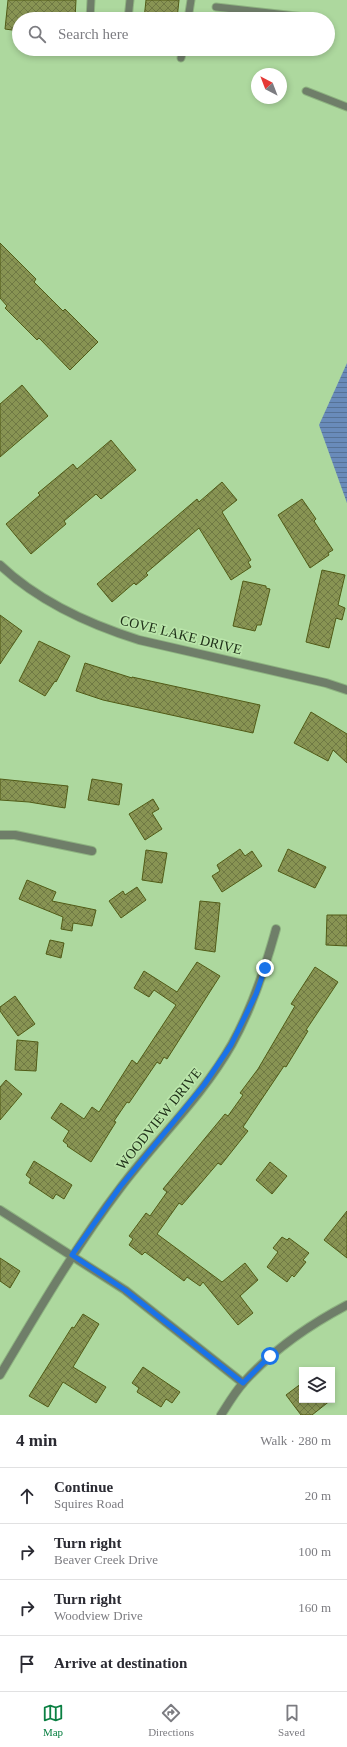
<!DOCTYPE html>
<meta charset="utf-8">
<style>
body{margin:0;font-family:Georgia,serif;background:#f7f7f7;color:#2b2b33}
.controls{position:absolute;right:12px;bottom:12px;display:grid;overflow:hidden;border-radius:0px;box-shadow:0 2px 6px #0003}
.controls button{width:36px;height:36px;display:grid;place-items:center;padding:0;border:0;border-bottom:1px solid #e1e1e2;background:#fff;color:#2b2b33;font:20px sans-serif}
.compass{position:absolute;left:251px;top:68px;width:36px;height:36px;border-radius:50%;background:#fff;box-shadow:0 2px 6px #0003;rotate:318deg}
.stop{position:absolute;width:12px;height:12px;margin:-9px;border:3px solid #1a73e8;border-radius:50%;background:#fff}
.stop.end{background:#1a73e8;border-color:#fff;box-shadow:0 1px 4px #0008}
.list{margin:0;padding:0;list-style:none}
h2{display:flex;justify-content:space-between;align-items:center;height:52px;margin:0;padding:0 16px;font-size:17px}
h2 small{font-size:13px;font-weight:400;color:#7c7c81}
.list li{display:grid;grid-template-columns:26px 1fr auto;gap:12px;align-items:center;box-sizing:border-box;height:56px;padding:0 16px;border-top:1px solid #e1e1e2}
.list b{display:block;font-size:15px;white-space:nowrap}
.list p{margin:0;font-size:13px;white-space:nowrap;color:#7c7c81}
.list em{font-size:13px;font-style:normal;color:#7c7c81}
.icon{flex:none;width:22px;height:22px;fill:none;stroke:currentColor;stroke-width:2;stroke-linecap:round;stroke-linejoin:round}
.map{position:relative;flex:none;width:347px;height:1415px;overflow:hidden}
.search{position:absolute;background:#fff;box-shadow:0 2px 6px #0003;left:12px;right:12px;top:12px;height:44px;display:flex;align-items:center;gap:10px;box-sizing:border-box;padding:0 14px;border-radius:22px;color:#7c7c81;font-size:15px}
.sheet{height:276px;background:#fff}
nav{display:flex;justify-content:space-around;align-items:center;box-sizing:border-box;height:56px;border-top:1px solid #e1e1e2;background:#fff;font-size:11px;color:#7c7c81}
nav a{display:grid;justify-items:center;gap:2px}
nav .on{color:#0b8043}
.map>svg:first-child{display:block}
.water{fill:url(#water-rules)}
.building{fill:url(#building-cross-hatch);stroke:#515b17}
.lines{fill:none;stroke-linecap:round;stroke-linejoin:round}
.service-casing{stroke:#8eb381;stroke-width:9}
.minor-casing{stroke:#8eb381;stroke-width:10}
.tertiary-casing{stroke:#8eb381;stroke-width:10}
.service{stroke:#6f7e69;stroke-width:7}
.minor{stroke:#6f7e69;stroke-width:8}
.tertiary{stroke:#6f7e69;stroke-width:8}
.route{stroke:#1a73e8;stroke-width:5}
.labels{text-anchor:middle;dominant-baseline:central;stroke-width:3.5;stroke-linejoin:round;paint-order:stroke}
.street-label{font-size:14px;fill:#20311a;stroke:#bae5aa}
</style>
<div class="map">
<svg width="347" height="1415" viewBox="0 0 347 1415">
<defs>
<pattern id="water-rules" width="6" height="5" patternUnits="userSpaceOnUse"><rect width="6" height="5" fill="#698bba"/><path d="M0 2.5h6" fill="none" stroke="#567296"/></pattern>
<pattern id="building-cross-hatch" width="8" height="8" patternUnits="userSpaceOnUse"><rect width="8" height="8" fill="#889453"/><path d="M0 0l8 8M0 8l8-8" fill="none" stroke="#6f7944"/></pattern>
</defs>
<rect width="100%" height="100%" fill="#add89e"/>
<!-- water -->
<path class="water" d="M347,363V503L319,425Z"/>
<!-- building -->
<path class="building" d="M8,0H76L75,19H19V31L5,29Z
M146,0H179L177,19H144Z
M0,243L36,279L34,282L63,311L65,309L98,342L70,370L39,338L37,340L5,308L7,306L0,298Z
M22,385L48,416L0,457V404Z
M111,440L136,470L101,499L96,494L64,521L66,524L31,554L6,524L40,495L38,493L73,464L77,469Z
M222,482L237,500L222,512L251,560L248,562L251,567L231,580L199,528L146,573L148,575L136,585L134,583L112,602L97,584L197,499L199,502Z
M302,499L316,519L314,521L333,550L328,553L329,555L310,568L278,515Z
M322,570L345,575L338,605L345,608L342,620L336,618L329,648L306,642Z
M243,581L266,586V588L270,589L261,625H257L255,631L233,626Z
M0,615L22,631L0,664Z
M39,641L70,656L56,682L55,681L45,696L19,681Z
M85,663L132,678V677L260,705L253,733L103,700L76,691Z
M311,712L347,734V763L333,750L328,761L294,743Z
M0,779L68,786L65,808L29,802L0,800Z
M92,779L122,784L119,805L88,800Z
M153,799L159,809L152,813L162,829L145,840L129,814Z
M240,849L245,856L252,851L262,866L222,892L212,876L220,871L217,865Z
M288,849L326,867L315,888L278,871Z
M146,850L167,853L162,883L142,880Z
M27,880L56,892L52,901L96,910L92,926L73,923L72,931L61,929L63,917L19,899Z
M137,887L146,900L121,918L109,901L123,891L125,895Z
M200,901L220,903L215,952L195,949Z
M327,915H347V946L326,945Z
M50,940L64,943L61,958L46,954Z
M197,962L220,976L167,1059L164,1057L160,1064L157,1062L129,1103L127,1102L114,1121L116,1122L91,1162L67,1146L68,1145L63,1141L69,1131L51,1118L61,1103L84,1119L92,1107L99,1112L132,1060L137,1064L176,1005L154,990L149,997L134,988L144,971L177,992Z
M315,967L338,982L306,1030L308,1031L286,1067L284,1066L243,1127L248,1131L221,1165L218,1163L182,1205L179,1203L157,1234L222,1282L245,1263L258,1280L240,1296L253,1313L238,1325L203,1282L200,1286L187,1277L184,1281L145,1252L142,1255L129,1245L133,1239L129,1236L146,1213L150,1216L167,1192L163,1189L225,1114L228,1116L243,1095L240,1093L258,1069L295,1006L291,1004Z
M15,996L35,1024L18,1036L0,1011V1007Z
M17,1040L38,1042L36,1071L15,1070Z
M6,1080L22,1094L0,1120V1087Z
M34,1161L72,1185L64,1199L56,1194L53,1199L29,1183L31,1179L26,1175Z
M270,1162L287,1176L272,1194L256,1180Z
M347,1211V1258L324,1240Z
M282,1237L287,1240L289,1238L309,1253L303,1260L306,1262L294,1277L292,1275L287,1282L267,1267L278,1252L273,1248Z
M0,1258L20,1271L10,1288L0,1281Z
M83,1314L99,1324L73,1367L106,1387L96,1403L63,1382L48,1407L29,1396L72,1327L74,1328Z
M143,1367L180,1392L172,1403L166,1399L161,1407L137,1392L139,1388L132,1383Z
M302,1383V1400H331L312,1415H301L286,1395Z"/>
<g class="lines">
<!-- service casing -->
<g class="service-casing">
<path id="service" d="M216,7L314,18
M90,19L91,0
M128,19L130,0
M188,19L191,0
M181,58L183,49
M306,91L347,107"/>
</g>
<!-- minor casing -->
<g class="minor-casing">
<path id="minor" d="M0,565C39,602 88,624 139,640L326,683L347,690
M0,835H15L92,851
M0,1210L125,1290L243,1383
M0,1375C38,1311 76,1246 121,1187C157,1139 202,1097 232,1044C252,1008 265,969 276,929"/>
</g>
<!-- tertiary casing -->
<g class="tertiary-casing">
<path id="tertiary" d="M221,1415C228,1404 235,1392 244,1382C273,1350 309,1325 347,1305"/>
</g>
<!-- service -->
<use href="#service" class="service"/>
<!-- minor -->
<use href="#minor" class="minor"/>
<!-- tertiary -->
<use href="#tertiary" class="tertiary"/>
</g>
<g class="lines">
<!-- route -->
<path class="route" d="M265,968L256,994L231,1045L204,1085L120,1187L72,1255L125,1290L243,1383L270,1356"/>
</g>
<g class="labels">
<!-- street labels -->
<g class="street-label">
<text transform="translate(181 635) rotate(14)">COVE LAKE DRIVE</text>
<text transform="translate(159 1119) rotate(-51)">WOODVIEW DRIVE</text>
</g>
</g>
</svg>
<div class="controls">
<button><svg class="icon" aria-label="layers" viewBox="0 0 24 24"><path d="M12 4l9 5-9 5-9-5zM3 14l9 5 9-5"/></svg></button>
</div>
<svg class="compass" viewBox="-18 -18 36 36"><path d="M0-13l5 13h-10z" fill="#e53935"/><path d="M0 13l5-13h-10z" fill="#7c7c81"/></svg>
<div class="stop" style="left:270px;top:1356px"></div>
<div class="stop end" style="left:265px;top:968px"></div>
<div class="search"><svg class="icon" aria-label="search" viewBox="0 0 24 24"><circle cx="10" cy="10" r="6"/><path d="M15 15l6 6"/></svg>Search here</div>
</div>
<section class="sheet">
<h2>4 min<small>Walk · 280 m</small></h2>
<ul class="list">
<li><svg class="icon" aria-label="ahead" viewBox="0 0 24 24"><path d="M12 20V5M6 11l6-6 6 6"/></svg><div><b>Continue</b><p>Squires Road</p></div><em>20 m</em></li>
<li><svg class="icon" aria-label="right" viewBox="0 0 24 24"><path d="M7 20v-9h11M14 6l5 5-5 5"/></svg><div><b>Turn right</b><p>Beaver Creek Drive</p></div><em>100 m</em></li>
<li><svg class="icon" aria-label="right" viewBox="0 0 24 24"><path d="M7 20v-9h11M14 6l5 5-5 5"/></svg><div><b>Turn right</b><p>Woodview Drive</p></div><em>160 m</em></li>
<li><svg class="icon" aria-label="arrive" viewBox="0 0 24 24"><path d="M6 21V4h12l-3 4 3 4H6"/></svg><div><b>Arrive at destination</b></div></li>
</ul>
</section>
<nav>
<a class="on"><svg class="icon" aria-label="map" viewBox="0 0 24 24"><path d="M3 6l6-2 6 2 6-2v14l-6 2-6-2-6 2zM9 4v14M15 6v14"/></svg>Map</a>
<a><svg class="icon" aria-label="directions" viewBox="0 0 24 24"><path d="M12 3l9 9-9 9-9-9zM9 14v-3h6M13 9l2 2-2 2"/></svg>Directions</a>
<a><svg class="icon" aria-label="saved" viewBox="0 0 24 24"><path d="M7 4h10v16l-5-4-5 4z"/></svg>Saved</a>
</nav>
